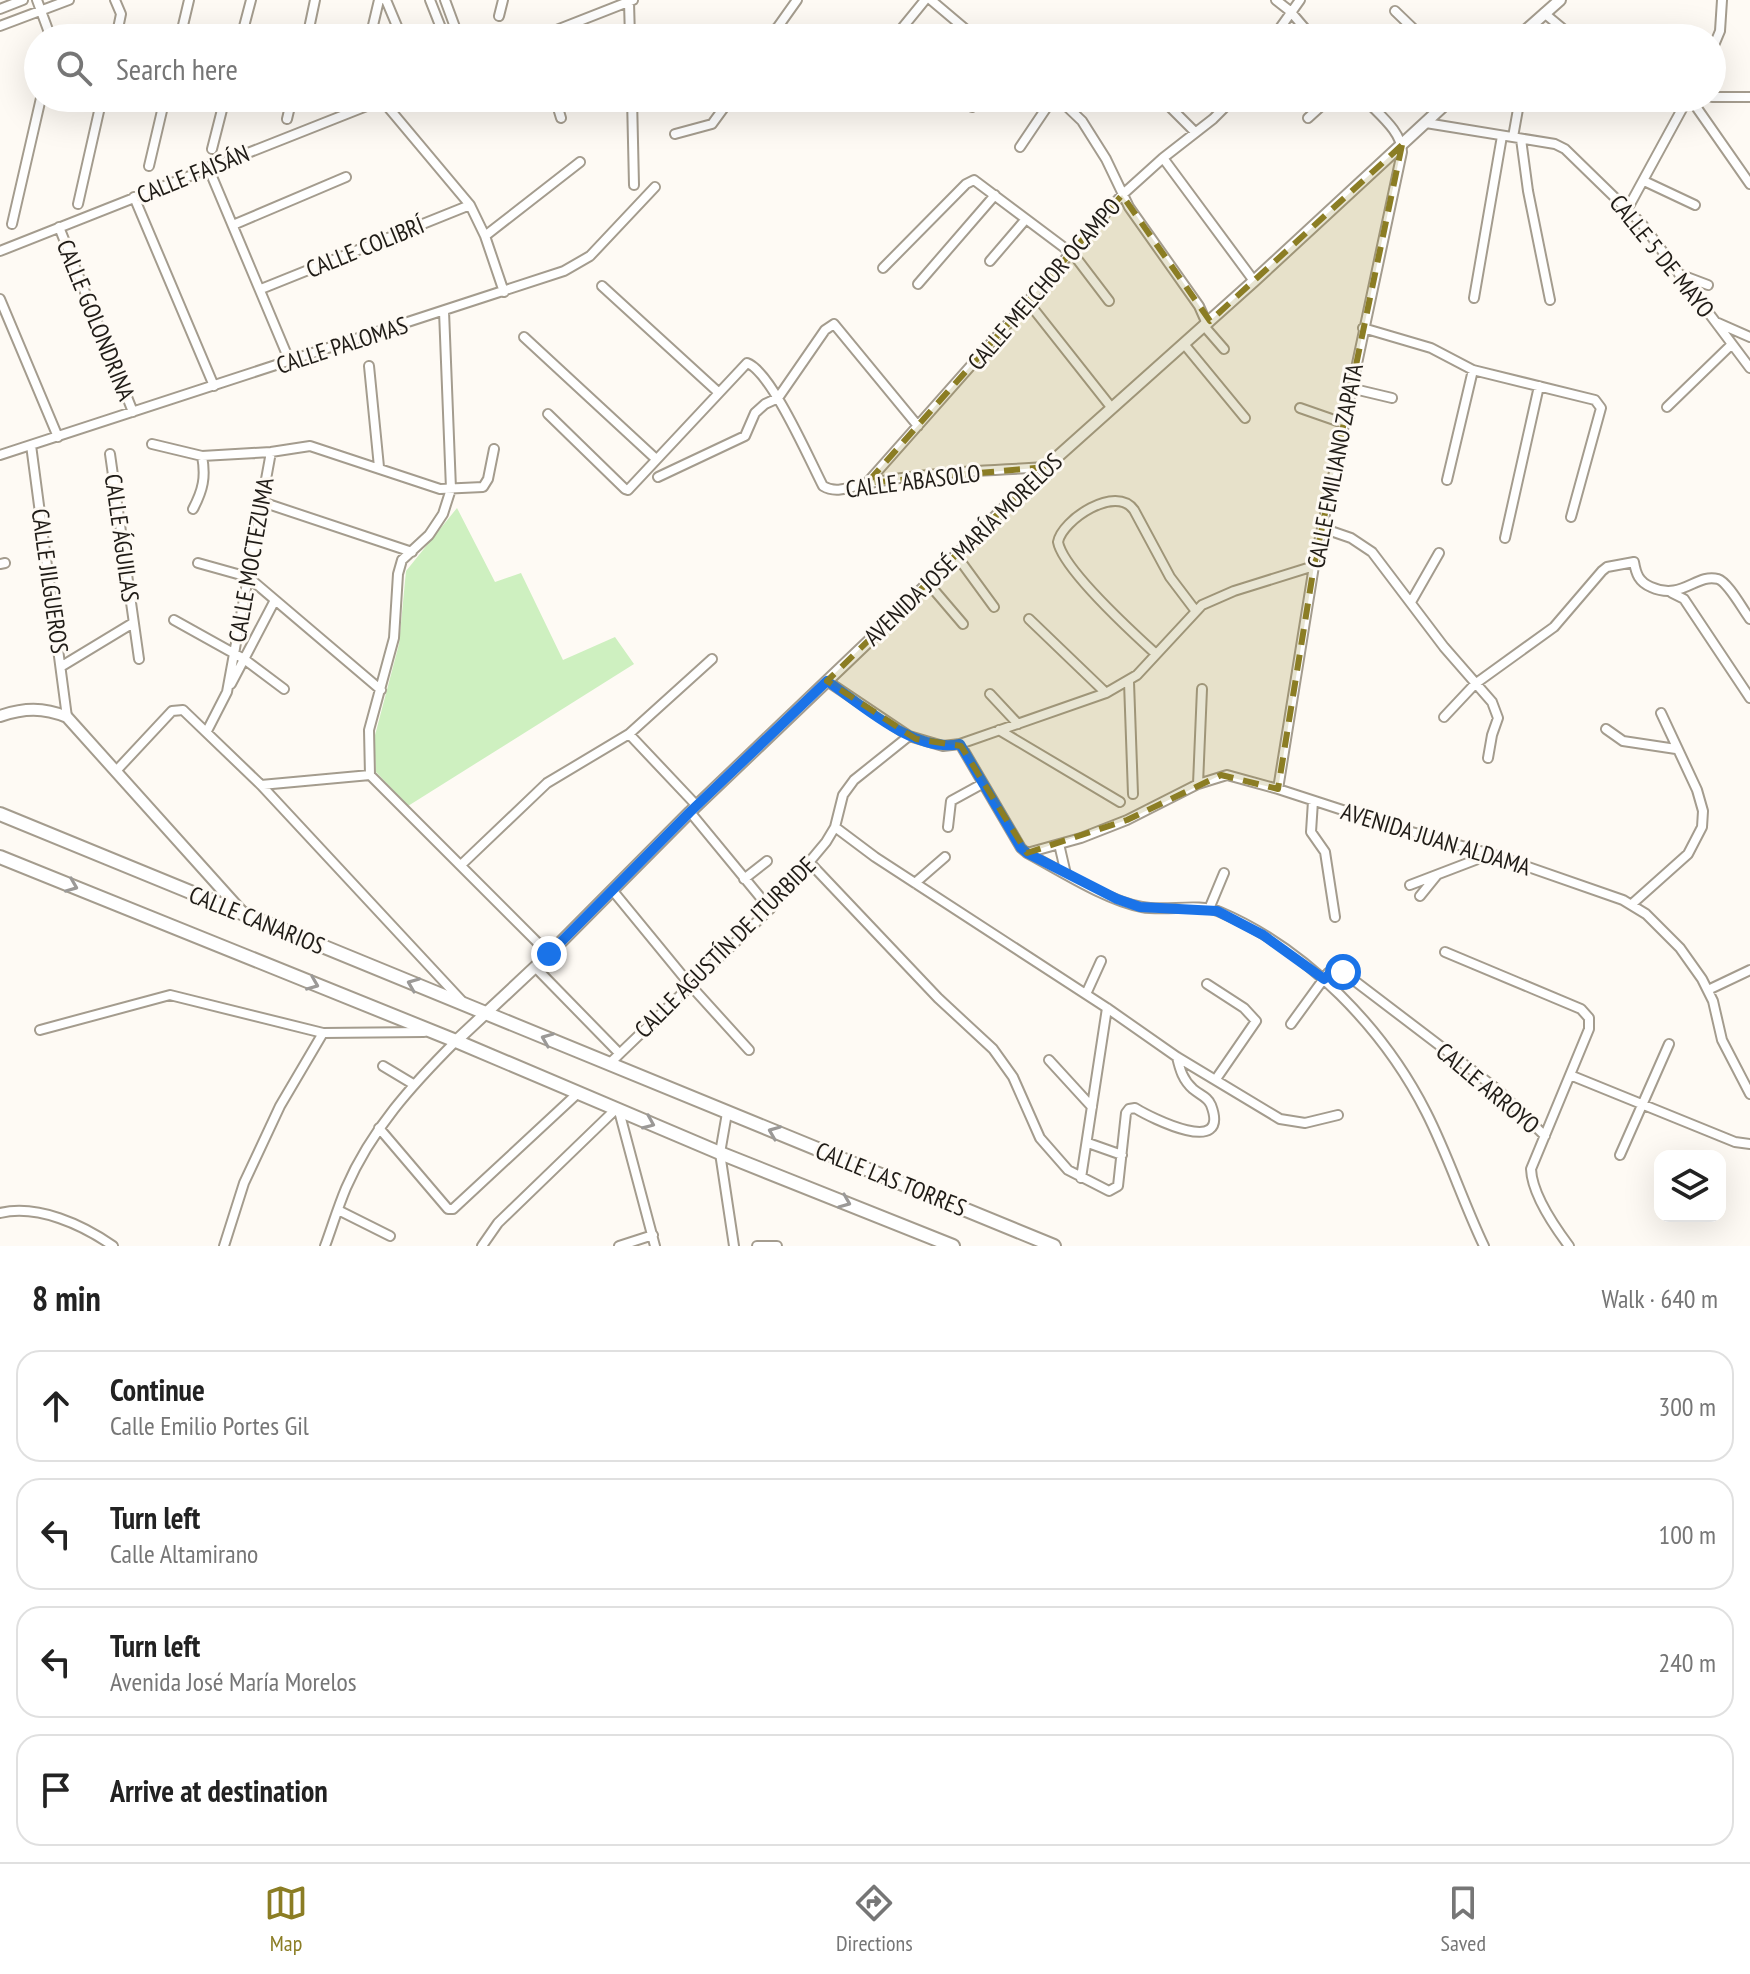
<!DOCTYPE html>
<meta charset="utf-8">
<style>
body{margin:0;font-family:"PT Sans Narrow",sans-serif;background:#f6f6f6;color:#222}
.controls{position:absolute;right:24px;bottom:24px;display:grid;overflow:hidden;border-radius:16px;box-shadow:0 8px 32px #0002}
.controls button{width:72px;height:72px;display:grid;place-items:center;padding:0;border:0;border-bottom:2px solid #e0e0e0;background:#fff;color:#222;font:40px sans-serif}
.stop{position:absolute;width:24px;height:24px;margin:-18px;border:6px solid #1a73e8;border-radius:50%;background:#fff}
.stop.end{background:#1a73e8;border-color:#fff;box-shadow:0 2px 8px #0008}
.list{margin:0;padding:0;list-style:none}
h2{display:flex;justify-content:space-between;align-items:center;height:104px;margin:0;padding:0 32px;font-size:34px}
h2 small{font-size:26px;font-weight:400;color:#767676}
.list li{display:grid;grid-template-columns:52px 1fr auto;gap:24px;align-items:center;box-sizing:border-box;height:112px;margin:0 16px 16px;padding:0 16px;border:2px solid #e0e0e0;border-radius:24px}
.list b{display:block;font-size:30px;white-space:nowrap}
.list p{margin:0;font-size:26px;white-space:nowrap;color:#767676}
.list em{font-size:26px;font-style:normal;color:#767676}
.icon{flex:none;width:44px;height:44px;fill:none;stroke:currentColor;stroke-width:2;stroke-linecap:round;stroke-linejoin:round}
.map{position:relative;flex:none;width:1750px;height:1246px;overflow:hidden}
.search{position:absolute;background:#fff;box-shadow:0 8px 32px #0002;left:24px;right:24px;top:24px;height:88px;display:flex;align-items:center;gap:20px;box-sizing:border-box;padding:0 28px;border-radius:44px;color:#767676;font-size:30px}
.sheet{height:616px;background:#fff}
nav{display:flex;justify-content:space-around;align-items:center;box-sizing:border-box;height:112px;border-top:2px solid #e0e0e0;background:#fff;font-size:22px;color:#767676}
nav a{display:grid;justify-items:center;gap:4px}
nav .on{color:#8b7d24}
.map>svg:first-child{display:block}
.green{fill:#cef0c0}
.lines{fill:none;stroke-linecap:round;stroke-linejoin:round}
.minor-casing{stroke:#a49c8e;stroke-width:12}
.tertiary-casing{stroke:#a49c8e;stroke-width:14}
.secondary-casing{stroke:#a49c8e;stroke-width:16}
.minor{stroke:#fff;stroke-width:8}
.tertiary{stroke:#fff;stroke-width:10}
.secondary{stroke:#fff;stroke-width:12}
.oneway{stroke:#9b9997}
.route{stroke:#1a73e8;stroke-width:10}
.marked{fill:#8b7d24;fill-opacity:0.2;stroke:#8b7d24;stroke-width:6;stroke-dasharray:16 10;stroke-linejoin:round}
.labels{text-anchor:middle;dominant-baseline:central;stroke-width:6;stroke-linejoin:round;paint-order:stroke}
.street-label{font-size:24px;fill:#201c17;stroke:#fefaf4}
</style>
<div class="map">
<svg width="1750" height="1246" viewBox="0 0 1750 1246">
<rect width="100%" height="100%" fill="#fefaf4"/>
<!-- green -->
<path class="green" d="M457,508L495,582L521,573L563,660L615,637L634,664L408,806L376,772L374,739L399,644L406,571Z"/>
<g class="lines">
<!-- minor casing -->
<g class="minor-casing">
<path id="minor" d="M37,0L51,38
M115,0L121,14L116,38
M386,0L402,38
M430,0L445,38
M445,0L459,38
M931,0L976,38
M1276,0L1290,11L1313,38
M629,2L630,38
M0,9L23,0
M1395,11L1423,38
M1544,13L1574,38
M499,16L503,0
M0,26L69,0
M180,38L189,0
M241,38L251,0
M307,38L315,0
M370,38L379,0
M536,38L633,0
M742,38L776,29
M770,38L797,0
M894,38L925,0
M1273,38L1300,0
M1712,50L1720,31L1722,0
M1712,97H1750
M555,98L561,118
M632,98L634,185
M968,98L972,107
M1058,98L1082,121L1106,159L1129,207L1199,306L1207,324
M1690,98L1750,184
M382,100L470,205L485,236L504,292
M1165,102L1195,132
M1308,118L1330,98
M287,119L292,98
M1426,123L1555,144L1565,149L1642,224L1750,368
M675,134L712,124L731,98
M1513,137L1520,98
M1521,139L1528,191L1550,300
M1020,147L1053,98
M212,149L225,98
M1163,158L1254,281
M149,166L165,98
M208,167L290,362
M1644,181L1695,205
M134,197L214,386
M78,204L102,98
M1628,208L1688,98
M12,224L41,98
M233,225L346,177
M59,227L133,412
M485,236L580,162
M0,251L387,98
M990,261L1026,219
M883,268L966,184L974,180L1074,255L1109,301
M1679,274L1708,285
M918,284L995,195
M602,286L718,392
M261,289L470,205
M1474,298L1502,136
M0,299L58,437
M1028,302L1111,407
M444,311L451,489L443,514L429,535L402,560L398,574L394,638L369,730L370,775L549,954
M1718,323L1750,337
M1204,326L1224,349
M1363,328L1431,348L1473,370L1595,400L1601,408L1571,517
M524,337L656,459
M1184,344L1245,418
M369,366L379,467
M1350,388L1392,398
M1667,407L1731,345
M1300,408L1343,423
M548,414L625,489L628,490L747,363C771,371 810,461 823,486C836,494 850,487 865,484C924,472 986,471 1046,467
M152,444L202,456L271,452L310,446L440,489L483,487L488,479L494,449
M31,445L67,717
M110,454L139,659
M0,455L564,271L590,256L655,187
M658,477L745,436L755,413L765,404L778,398L825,330L834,324L918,426
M1447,480L1473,370
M867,483L1122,195L1163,158L1213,119L1234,98
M262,502L412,552
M193,509C203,490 206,477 202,456
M1322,528L1351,538L1372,552L1444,647L1492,702L1498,718L1492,735L1488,758
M1505,538L1539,386
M956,555L994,607
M198,563L248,577L381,690
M0,564L5,563
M928,583L963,624
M1672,593L1684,599L1750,698
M1411,602L1439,553
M1029,619L1106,693
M174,620L244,659L284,689
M1156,654C1134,634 1063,569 1058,542C1062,520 1116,484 1134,510L1170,577L1195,610
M62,666L133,623
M827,681L909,736L943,746L960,744L1106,693L1137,675L1202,605L1234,591L1314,566
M1129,682L1133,794
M231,684L275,600
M990,694L1018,724
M1444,717L1475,684L1554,627L1602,571L1607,567L1634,562C1636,574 1639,582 1651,587C1682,601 1696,573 1718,579C1728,582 1743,610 1750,619
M1606,729L1623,741L1676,749
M999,730L1120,802
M207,731L227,692L271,452
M629,734L697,806
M960,744L1021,848L1027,853C1059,870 1107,901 1142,907C1167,912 1197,902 1220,912C1307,949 1384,1029 1426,1112C1448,1155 1463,1202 1484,1246
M116,771L172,711L183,710L261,785L461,1000
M1198,784L1202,689
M261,785L370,775
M1278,789L1314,566L1402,152C1402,131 1377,113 1364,98
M1313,801L1311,832L1325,852L1335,917
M690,812L770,909
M835,827L875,857L1107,1008L1177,1057L1280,1119L1305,1123L1338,1115
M948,827L951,801L982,784
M1059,844L1066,874
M1027,853L1081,838L1127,820L1198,784L1227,775L1278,789L1401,829L1491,854L1623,900L1646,914L1680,948L1702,979L1713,1001L1722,1040L1750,1094
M810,863L938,998L993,1049L1013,1077L1040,1138L1068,1170L1109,1191L1118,1186L1126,1113L1129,1109L1135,1108C1151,1118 1231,1158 1211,1105C1208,1097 1200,1095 1193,1089C1183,1080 1180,1070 1177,1057
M461,865L547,783L629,734L712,659
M744,879L767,861
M915,883L945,857
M1410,885L1491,854
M613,891L691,986L749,1050
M1420,896L1437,875
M1632,904L1688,854L1702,827L1703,811L1697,790L1661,713
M1209,909L1224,873
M1445,952L1581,1009L1589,1018V1029L1531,1169C1532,1194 1554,1226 1569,1246
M535,967L619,1053
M1207,984L1244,1008L1256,1021L1216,1079
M1708,990L1750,970
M1086,994L1101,961
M1291,1024L1328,973L1335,970L1343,972L1498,1090L1545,1136
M40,1030L170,995L323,1033
M1049,1060L1092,1107
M609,1064L770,909L826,842L835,827L843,795L854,780L909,736
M383,1066L413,1084
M1570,1075L1735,1142L1750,1144
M619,1111L655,1246
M727,1113L720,1153L734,1246
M379,1128L448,1209H453L578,1093
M1088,1143L1122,1155
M1620,1155L1669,1044
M1081,1178L1107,1008
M338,1210L390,1236
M0,1213C38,1204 83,1225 113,1246
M224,1246L244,1183L280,1106L323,1033L424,1032
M325,1246C332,1227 338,1207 346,1188C371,1130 412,1085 456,1041
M482,1246L498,1223L616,1109
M619,1246L653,1235
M757,1246H777"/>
</g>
<!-- tertiary casing -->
<g class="tertiary-casing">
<path id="tertiary" d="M1517,38L1560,0
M0,716C24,708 43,707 67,717L243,913
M456,1041L549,954L690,812L892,619L1046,467L1254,281L1452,98"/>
</g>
<!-- secondary casing -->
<g class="secondary-casing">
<path id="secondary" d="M0,814L1054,1246
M0,857L456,1041L720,1153L953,1246"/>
</g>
<!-- minor -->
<use href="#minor" class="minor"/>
<!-- tertiary -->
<use href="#tertiary" class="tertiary"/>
<!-- secondary -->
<use href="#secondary" class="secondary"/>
</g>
<!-- one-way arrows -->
<defs><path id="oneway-chevron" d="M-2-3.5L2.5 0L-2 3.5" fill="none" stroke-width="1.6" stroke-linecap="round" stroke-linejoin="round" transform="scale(2)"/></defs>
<g class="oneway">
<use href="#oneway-chevron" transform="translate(72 886) rotate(22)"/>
<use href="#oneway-chevron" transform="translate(313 984) rotate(22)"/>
<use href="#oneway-chevron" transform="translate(413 984) rotate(-158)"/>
<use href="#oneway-chevron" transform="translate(547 1039) rotate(-158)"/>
<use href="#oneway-chevron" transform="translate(649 1123) rotate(23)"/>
<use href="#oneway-chevron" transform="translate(774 1132) rotate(-158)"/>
<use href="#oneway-chevron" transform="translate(845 1202) rotate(22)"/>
</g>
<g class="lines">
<!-- route -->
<path class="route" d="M549,954L690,812L827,681C862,705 915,754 960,744L1021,848L1027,853L1117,899L1140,907L1217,911L1263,935L1324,979L1333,971L1343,972"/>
</g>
<!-- marked area -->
<path class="marked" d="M1402,145L1314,566L1278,789L1221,775L1127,820L1027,853L961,746L916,739L827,681L1046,467L867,483L1122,195L1210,321Z"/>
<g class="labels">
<!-- street labels -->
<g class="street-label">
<text transform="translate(193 174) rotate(-22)">CALLE FAISÁN</text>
<text transform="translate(365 247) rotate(-22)">CALLE COLIBRÍ</text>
<text transform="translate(1662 256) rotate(51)">CALLE 5 DE MAYO</text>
<text transform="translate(1044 284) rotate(-49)">CALLE MELCHOR OCAMPO</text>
<text transform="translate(96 320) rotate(68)">CALLE GOLONDRINA</text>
<text transform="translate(342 345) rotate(-18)">CALLE PALOMAS</text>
<text transform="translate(1335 466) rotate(-79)">CALLE EMILIANO ZAPATA</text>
<text transform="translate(913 481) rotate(-7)">CALLE ABASOLO</text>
<text transform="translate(122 538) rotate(82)">CALLE ÁGUILAS</text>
<text transform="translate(963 549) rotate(-44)">AVENIDA JOSÉ MARÍA MORELOS</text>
<text transform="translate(251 560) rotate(-80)">CALLE MOCTEZUMA</text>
<text transform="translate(50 581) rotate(82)">CALLE JILGUEROS</text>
<text transform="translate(1436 839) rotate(17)">AVENIDA JUAN ALDAMA</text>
<text transform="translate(257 920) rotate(22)">CALLE CANARIOS</text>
<text transform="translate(725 947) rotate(-45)">CALLE AGUSTÍN DE ITURBIDE</text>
<text transform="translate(1488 1088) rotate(40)">CALLE ARROYO</text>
<text transform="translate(891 1179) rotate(22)">CALLE LAS TORRES</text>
</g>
</g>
</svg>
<div class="controls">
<button><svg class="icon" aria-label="layers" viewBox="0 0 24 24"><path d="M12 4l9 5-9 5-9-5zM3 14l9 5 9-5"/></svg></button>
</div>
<div class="stop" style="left:1343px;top:972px"></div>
<div class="stop end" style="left:549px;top:954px"></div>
<div class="search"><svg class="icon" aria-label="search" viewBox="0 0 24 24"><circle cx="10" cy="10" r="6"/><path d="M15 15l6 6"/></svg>Search here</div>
</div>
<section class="sheet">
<h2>8 min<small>Walk · 640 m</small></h2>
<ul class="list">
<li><svg class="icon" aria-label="ahead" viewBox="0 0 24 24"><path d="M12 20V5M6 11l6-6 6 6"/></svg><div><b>Continue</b><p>Calle Emilio Portes Gil</p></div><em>300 m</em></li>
<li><svg class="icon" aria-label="left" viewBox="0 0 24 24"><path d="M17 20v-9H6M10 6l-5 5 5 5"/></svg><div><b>Turn left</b><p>Calle Altamirano</p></div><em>100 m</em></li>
<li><svg class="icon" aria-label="left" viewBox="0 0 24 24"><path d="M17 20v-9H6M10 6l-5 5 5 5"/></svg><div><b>Turn left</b><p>Avenida José María Morelos</p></div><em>240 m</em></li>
<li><svg class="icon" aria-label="arrive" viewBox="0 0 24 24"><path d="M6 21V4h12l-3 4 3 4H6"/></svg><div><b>Arrive at destination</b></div></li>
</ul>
</section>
<nav>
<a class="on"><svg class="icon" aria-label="map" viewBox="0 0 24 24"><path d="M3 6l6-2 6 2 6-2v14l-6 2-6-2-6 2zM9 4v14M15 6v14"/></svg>Map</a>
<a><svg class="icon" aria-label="directions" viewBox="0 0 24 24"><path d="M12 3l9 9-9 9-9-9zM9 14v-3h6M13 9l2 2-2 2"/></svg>Directions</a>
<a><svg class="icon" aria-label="saved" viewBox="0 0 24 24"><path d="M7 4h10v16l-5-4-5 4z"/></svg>Saved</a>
</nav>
